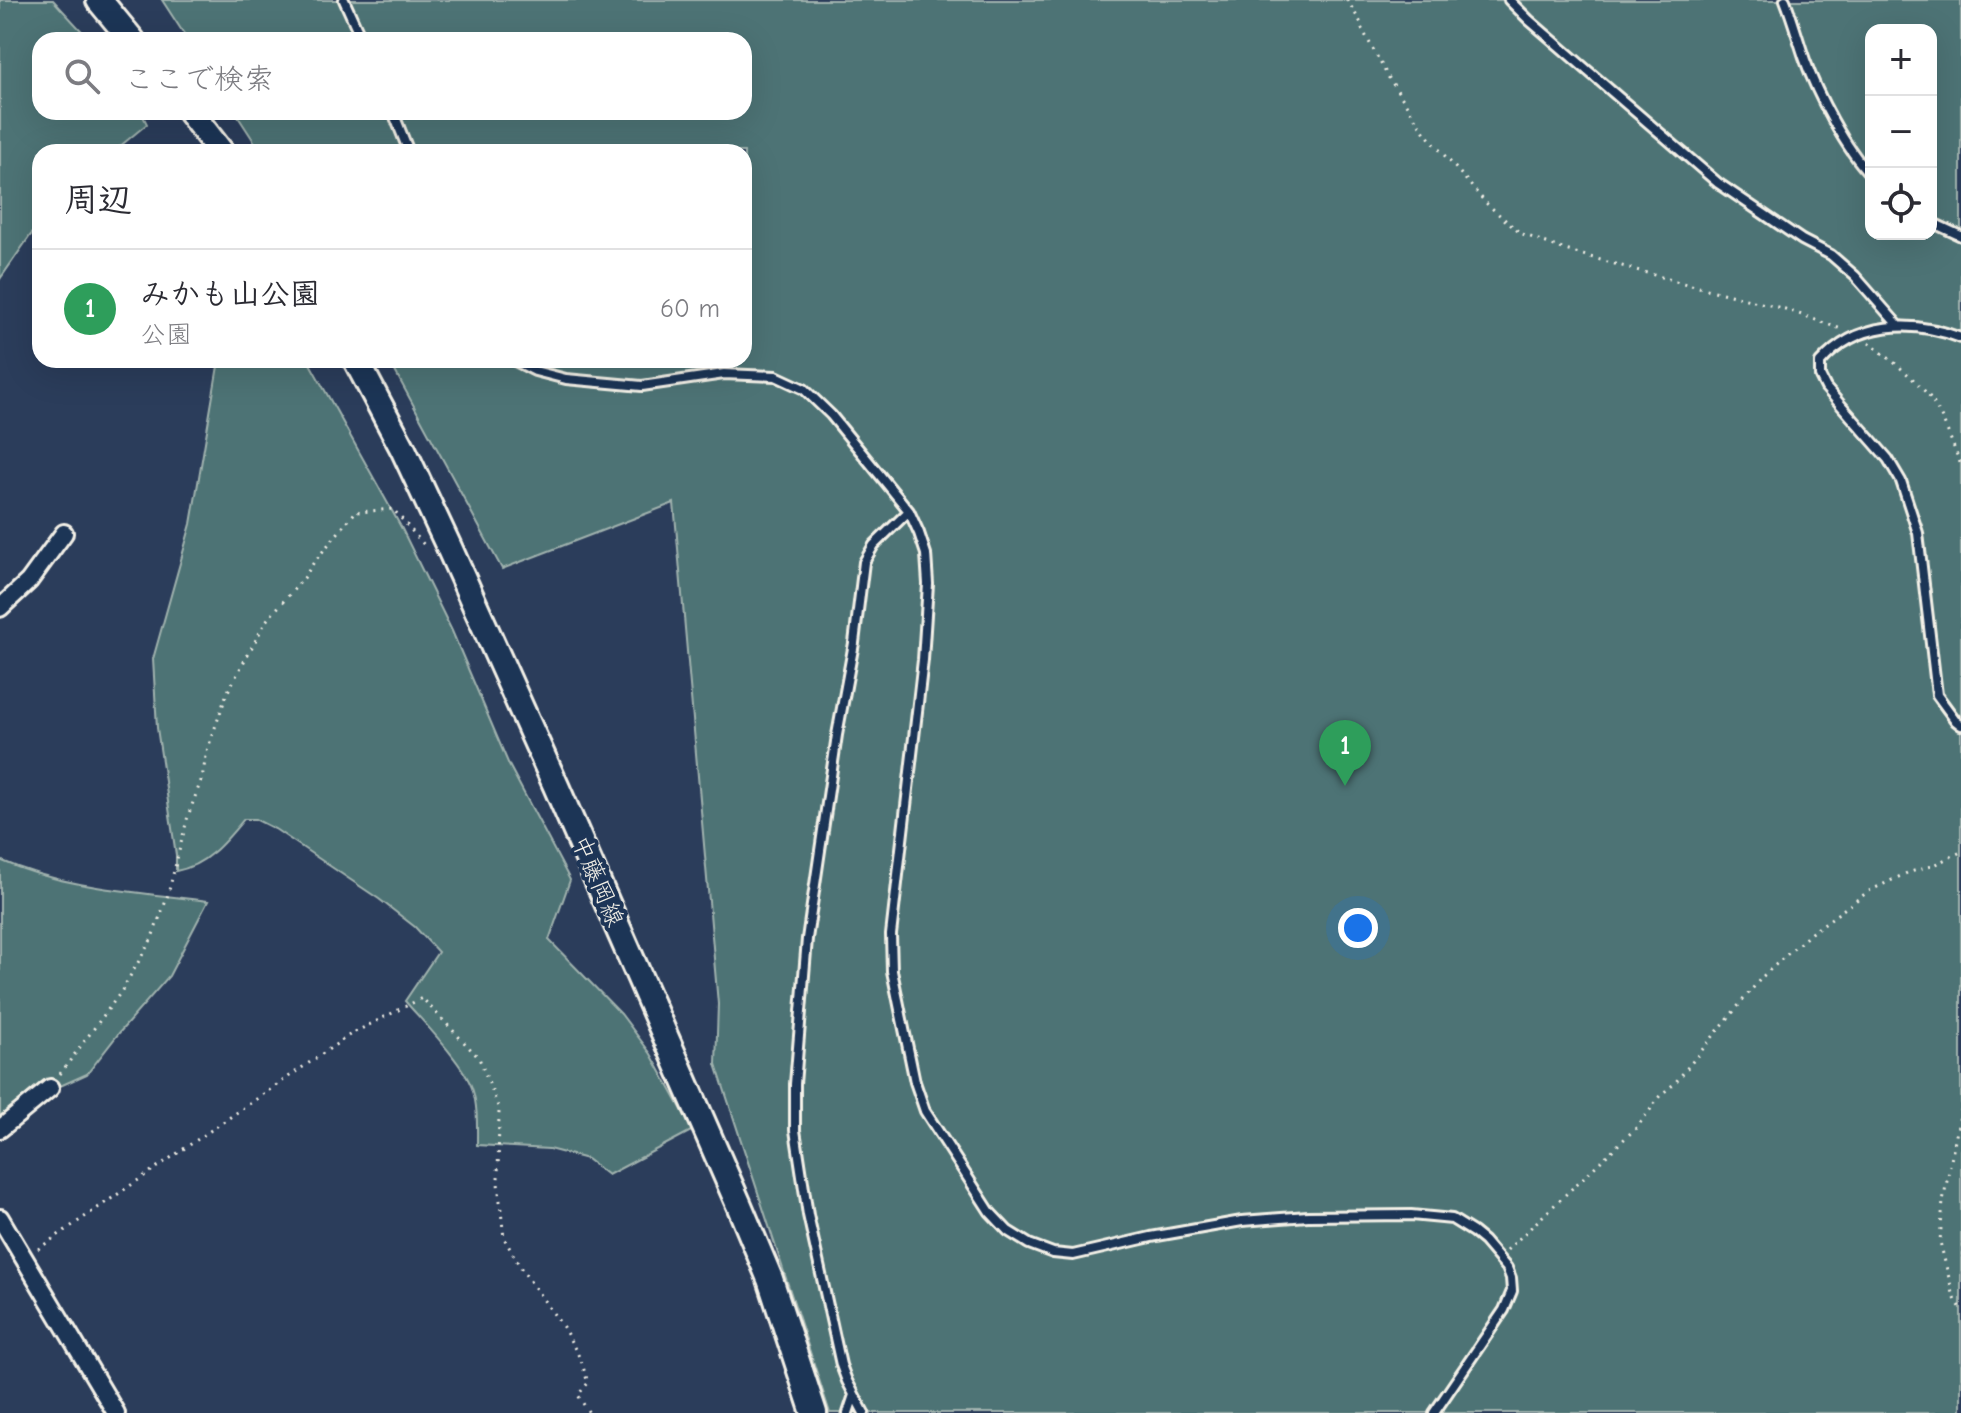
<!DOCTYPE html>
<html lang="ja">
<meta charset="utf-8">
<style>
body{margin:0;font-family:"Comic Neue","Klee One",sans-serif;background:#f7f7f7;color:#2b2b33}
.controls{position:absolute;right:24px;top:24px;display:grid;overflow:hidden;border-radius:16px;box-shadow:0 8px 32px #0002}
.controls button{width:72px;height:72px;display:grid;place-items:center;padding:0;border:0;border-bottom:2px solid #e1e1e2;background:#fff;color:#2b2b33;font:40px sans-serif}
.you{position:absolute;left:1358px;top:928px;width:28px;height:28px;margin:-20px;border:6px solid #fff;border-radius:50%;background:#1a73e8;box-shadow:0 0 0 12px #1a73e833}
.badge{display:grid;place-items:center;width:52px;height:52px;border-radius:50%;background:#8a5d65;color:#fff;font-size:26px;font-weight:700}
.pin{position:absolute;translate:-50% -66px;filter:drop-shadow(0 2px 4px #0008)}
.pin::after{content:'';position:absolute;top:42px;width:28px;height:24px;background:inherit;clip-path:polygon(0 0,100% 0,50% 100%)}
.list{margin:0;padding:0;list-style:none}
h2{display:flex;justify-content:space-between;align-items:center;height:104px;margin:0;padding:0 32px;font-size:34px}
h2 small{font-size:26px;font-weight:400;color:#7c7c81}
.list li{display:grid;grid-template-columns:52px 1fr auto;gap:24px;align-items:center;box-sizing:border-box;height:120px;padding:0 32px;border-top:2px solid #e1e1e2}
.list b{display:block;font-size:30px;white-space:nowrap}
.list p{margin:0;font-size:26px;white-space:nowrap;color:#7c7c81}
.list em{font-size:26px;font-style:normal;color:#7c7c81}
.icon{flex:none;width:44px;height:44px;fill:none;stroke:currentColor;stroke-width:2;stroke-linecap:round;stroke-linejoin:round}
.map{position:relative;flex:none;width:1961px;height:1413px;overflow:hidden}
.search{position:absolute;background:#fff;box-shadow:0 8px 32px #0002;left:32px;top:32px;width:720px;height:88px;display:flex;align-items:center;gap:20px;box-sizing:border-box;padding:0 28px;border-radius:24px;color:#7c7c81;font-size:30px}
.panel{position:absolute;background:#fff;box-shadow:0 8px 32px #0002;left:32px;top:144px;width:720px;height:224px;border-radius:24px}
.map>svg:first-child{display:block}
.green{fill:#4d7375;stroke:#a0b2ae;stroke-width:2;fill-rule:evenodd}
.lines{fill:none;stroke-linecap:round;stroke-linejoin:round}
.lane-casing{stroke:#f4f1e8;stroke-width:14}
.street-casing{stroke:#f4f1e8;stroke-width:22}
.secondary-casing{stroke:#f4f1e8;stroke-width:30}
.path{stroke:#f4f1e8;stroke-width:3;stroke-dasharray:2 6;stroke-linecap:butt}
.lane{stroke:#1d3557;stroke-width:8}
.street{stroke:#1d3557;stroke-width:16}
.secondary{stroke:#1d3557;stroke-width:24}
.labels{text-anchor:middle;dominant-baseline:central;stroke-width:8;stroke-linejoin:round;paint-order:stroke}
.street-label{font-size:24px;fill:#f4f1e8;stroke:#1d3557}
</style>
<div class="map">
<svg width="1961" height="1413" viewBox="0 0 1961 1413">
<rect width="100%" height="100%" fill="#2b3d5b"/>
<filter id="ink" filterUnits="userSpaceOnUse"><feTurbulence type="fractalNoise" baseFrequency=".0125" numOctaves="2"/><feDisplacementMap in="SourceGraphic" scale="16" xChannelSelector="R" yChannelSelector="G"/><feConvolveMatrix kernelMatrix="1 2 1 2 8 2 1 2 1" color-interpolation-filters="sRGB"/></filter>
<g filter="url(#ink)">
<!-- green -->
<path class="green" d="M0,0H53L90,40H40V112H141L147,124L113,152H40V225L30,236L0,279Z
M162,0H1961V1413H830L716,1064L718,1004L674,503L502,569L389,360H744V152H261L235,112H744V40H188ZM1871,30H1931V234H1871Z
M219,360H308L401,527L452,631L509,765L570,880L549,940L621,1014L651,1054L693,1130L608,1175L587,1159L549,1149L477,1145C477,1126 478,1106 472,1088C463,1063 424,1023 405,1001L438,952L415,927L379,899L275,829L255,819H244C226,841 206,866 176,871V855L157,728L153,659L191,524Z
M0,860C65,889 138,892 208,901L169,976L119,1033L87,1074L58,1087L0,1126Z"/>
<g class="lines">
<!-- lane casing -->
<g class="lane-casing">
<path id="lane" d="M344,0L362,40
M1509,0L1529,20L1718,183L1802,240L1831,255L1855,276L1898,325
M1785,0C1793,20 1798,40 1805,60C1817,94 1846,150 1871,175
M393,112L409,152
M1931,222L1961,236
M1961,338C1912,319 1857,321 1820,363V376L1826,388L1888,459L1901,481L1918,533L1937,695L1956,721L1961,725
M513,360L535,371L566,379L642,386L724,374L776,376L804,389L831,415L909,511L919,533L926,554L928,584L923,660L891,935L892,971L915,1082L925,1111L990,1212L1008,1231L1029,1244L1053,1253L1073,1255L1151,1237L1242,1221L1308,1216L1411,1215L1442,1218L1452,1219L1473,1232L1484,1241L1507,1268L1511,1278L1512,1291L1504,1310L1434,1413
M848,1413L854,1395
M864,1413L847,1381L841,1365L808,1215L795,1130V1084L807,939L837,735L854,643L864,562L874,545L909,511"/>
</g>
<!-- street casing -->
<g class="street-casing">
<path id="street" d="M0,608L29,581L64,533
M0,1129L50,1088
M0,1218L116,1413"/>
</g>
<!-- secondary casing -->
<g class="secondary-casing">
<path id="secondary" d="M99,0L132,40
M190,112L221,152
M356,360L403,449L448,545L556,786L739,1205L770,1279L814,1413"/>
</g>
<!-- path -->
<path class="path" d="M1347,0L1361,23V27L1387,75L1425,133L1486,203L1520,233L1565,250L1679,282L1785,309L1841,329
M1869,343C1886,355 1923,385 1933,402C1945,421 1952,444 1961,465
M60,1074L121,992L151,940L167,898L188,816L202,778L207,751L227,693L266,621L304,578L314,562L357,510L359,512L393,509L425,546
M1961,1110L1943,1201L1940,1242L1952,1290L1956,1301L1961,1308
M38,1249L351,1034L422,998L479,1058L499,1109L498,1183L504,1238L522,1270L563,1327L581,1360L588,1383L578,1395L589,1413
M1507,1250L1637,1127L1663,1093L1674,1084L1762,977L1811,933L1869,891L1907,873L1931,866L1961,852"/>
<!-- lane -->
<use href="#lane" class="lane"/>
<!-- street -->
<use href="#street" class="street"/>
<!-- secondary -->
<use href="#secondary" class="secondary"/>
</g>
</g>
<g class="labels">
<!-- street labels -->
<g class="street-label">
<text transform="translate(598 881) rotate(67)">中藤岡線</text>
</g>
</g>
</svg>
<div class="controls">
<button>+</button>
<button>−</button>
<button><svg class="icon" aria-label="locate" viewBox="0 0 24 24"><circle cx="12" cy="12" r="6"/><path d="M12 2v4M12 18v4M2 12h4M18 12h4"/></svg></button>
</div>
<div class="you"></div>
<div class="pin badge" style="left:1345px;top:786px;background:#2e9e5b">1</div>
<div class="search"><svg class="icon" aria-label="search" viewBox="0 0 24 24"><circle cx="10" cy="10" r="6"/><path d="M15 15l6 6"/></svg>ここで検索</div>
<section class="panel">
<h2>周辺<small></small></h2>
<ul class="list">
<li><span class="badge" style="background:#2e9e5b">1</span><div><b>みかも山公園</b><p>公園</p></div><em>60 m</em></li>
</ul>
</section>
</div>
